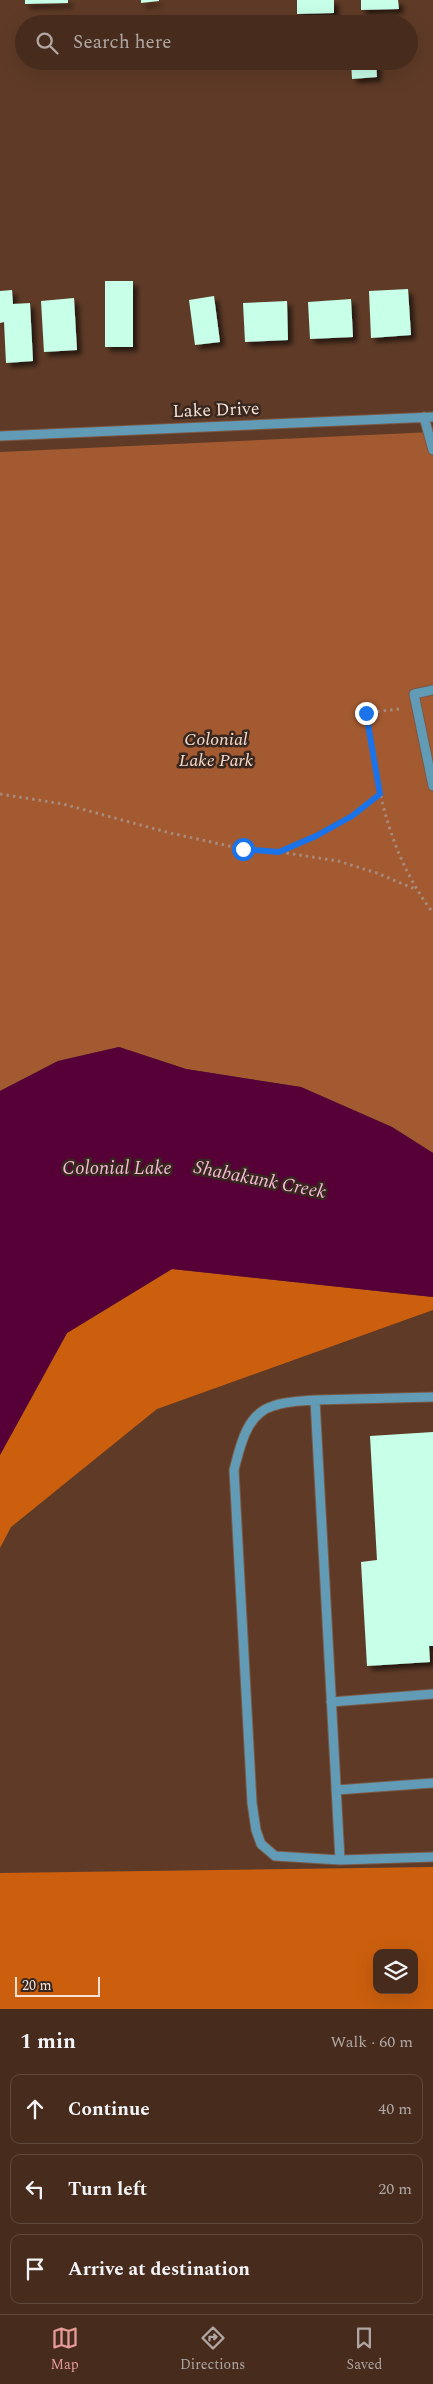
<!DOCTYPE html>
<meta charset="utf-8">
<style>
body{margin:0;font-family:Spectral,serif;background:#51382a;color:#f1f3f6}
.controls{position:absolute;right:15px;bottom:15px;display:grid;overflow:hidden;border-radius:10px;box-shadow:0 5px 20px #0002}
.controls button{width:45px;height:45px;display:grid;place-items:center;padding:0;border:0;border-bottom:1px solid #5f483b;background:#472c1d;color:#f1f3f6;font:25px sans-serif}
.scale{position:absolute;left:15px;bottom:12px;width:85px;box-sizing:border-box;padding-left:5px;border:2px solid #f7e0d4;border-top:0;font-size:14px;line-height:18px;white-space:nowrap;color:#f7e0d4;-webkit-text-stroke:4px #38271e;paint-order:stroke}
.stop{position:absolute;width:15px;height:15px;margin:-11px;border:4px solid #1a73e8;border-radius:50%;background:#fff}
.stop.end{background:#1a73e8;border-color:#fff;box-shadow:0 1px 5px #0008}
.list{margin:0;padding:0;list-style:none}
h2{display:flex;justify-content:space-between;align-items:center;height:65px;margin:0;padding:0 20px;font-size:21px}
h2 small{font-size:16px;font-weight:400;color:#b0a7a4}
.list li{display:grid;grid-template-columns:32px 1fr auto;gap:15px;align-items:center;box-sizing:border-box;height:70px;margin:0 10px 10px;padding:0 10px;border:1px solid #5f483b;border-radius:10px}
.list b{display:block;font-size:19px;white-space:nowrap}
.list em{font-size:16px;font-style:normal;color:#b0a7a4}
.icon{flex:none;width:28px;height:28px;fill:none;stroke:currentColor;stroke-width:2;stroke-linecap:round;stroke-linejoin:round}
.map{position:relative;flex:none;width:433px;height:2009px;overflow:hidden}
.search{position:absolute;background:#472c1d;box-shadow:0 5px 20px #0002;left:15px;right:15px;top:15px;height:55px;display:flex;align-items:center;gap:12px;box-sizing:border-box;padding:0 18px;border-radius:28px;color:#b0a7a4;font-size:19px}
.sheet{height:305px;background:#472c1d}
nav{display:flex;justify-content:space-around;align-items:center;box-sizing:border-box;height:70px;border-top:1px solid #5f483b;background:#472c1d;font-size:14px;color:#b0a7a4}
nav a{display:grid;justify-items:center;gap:2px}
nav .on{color:#e69b98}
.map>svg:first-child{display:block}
.green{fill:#a35a31}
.forest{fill:#cb5f0e;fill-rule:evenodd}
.water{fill:#560037}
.building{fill:#c7ffe9;filter:url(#shadow)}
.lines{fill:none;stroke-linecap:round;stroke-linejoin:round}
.minor-casing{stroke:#7a5946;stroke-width:11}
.path{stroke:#a88a7a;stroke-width:3;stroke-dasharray:2.5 4;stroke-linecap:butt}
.minor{stroke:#629bb6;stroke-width:9}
.route{stroke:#1a73e8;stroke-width:6}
.labels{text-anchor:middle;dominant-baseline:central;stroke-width:5;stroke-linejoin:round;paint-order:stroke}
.street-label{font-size:18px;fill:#f7e0d4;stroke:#38271e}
.park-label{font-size:18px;font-style:italic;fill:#f6dacb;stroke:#38271e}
.water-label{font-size:19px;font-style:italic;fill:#f3b9d5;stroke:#38271e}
</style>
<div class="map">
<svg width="433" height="2009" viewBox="0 0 433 2009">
<defs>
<filter id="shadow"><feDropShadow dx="4.5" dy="4.5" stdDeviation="2.5" flood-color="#0009"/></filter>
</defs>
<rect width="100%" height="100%" fill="#5f3b27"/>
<!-- green -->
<path class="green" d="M433,432V1153L392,1127L301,1087L186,1069L119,1047L58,1061L0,1091V452Z"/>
<!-- forest -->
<path class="forest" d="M172,1269L433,1297V1310L157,1409L11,1527L0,1548V1455L67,1333Z
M433,1867V2009H0V1873ZM377,1953H414V1990H377Z"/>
<!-- water -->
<path class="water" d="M119,1047L186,1069L301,1087L392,1127L433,1153V1297L172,1269L67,1333L0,1455V1091L58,1061Z"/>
<!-- building -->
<path class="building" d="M25,0H68V3L25,4Z
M141,0H159V1L141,3Z
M297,0H334V13L297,14Z
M361,0H398L399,9L361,10Z
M351,61H376L377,77L352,79Z
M105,281H133V347H105Z
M408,289L411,335L371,338L369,291Z
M12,290L13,304L30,303L33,361L6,363L4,322L0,323V291Z
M214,296L220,342L195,345L189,300Z
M74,298L77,350L44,352L41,301Z
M351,299L353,337L310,339L308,302Z
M287,301L288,340L245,342L243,303Z
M433,1432V1646H429L430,1662L367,1666L361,1562L377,1560L370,1436Z"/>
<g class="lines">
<!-- minor casing -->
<g class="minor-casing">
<path id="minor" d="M424,417L433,450
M0,436L433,417
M433,690L414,694L433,786
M433,1397L315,1400L340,1860L433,1857
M315,1400C302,1401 286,1401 273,1406C246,1414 240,1447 234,1470L252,1803L256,1830L261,1844L275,1856L340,1860
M331,1702L433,1694
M336,1790L433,1783"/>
</g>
<!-- path -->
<path class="path" d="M399,709L366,713C378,788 386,850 433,913
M0,794L63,804L170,833L243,849L279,852L316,836L352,816L380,794
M280,852L338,861L377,873L415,889"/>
<!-- minor -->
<use href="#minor" class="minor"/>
</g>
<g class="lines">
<!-- route -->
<path class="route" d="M243,849L279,852L316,836L352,816L380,794L366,713"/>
</g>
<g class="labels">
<!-- street labels -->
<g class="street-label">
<text transform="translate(216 410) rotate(-2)">Lake Drive</text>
</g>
<!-- park labels -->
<g class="park-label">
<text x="216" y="739">Colonial<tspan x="216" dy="21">Lake Park</tspan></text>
</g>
<!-- water labels -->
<g class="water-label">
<text x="117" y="1168">Colonial Lake</text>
<text transform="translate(260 1180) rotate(11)">Shabakunk Creek</text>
</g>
</g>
</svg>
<div class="controls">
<button><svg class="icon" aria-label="layers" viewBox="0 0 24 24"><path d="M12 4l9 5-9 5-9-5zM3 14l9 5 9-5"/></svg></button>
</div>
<div class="scale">20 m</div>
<div class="stop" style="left:243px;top:849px"></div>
<div class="stop end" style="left:366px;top:713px"></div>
<div class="search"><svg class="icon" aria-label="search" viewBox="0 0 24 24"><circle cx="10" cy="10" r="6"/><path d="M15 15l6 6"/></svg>Search here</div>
</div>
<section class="sheet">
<h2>1 min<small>Walk · 60 m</small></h2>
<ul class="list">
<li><svg class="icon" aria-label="ahead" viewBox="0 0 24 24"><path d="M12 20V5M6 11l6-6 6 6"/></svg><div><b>Continue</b></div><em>40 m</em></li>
<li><svg class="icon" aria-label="left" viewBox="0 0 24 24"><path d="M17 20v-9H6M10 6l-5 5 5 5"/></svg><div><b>Turn left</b></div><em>20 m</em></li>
<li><svg class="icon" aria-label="arrive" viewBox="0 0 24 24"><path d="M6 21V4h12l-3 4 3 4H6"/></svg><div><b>Arrive at destination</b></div></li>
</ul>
</section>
<nav>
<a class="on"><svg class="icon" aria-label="map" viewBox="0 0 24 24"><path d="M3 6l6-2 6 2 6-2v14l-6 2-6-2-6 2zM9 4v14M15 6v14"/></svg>Map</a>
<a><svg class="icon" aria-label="directions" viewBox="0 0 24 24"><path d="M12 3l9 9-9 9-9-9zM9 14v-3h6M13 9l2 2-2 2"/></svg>Directions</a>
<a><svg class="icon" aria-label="saved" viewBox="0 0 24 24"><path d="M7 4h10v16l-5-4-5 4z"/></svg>Saved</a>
</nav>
